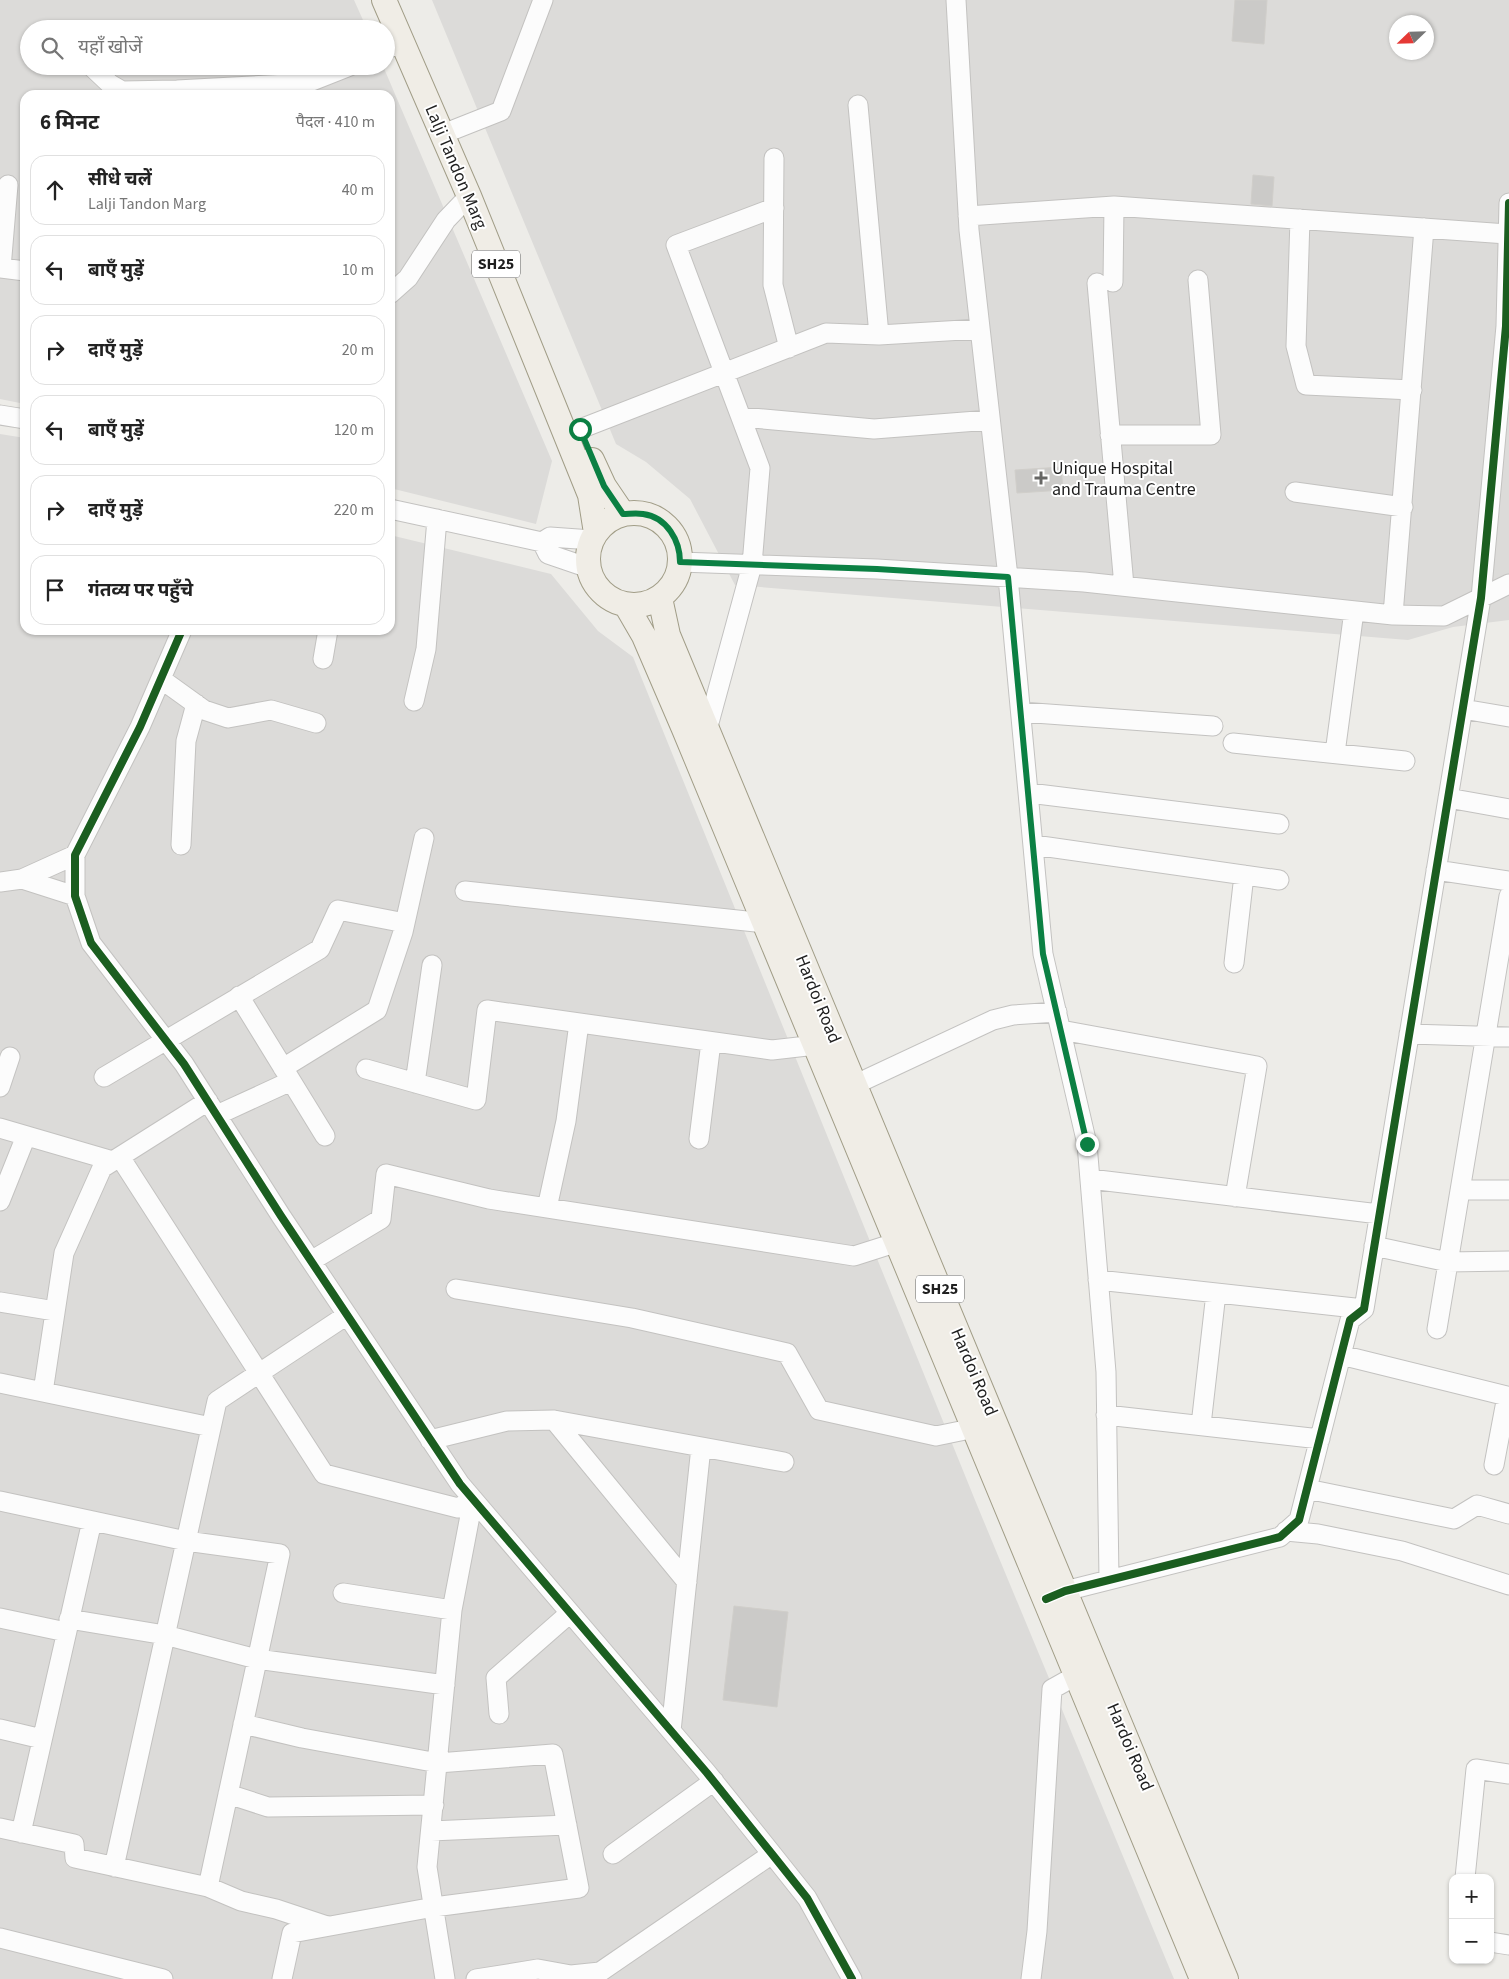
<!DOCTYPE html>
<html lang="hi">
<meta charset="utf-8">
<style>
body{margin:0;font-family:"Source Sans 3","Noto Sans Devanagari",sans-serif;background:#f2f2f2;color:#222}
.controls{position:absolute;right:15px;bottom:15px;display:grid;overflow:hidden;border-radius:10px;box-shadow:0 1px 4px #0004}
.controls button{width:45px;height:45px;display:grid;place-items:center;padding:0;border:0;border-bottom:1px solid #e0e0e0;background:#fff;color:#222;font:25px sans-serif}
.compass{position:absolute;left:1389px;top:15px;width:45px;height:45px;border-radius:50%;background:#fff;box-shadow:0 1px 4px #0004;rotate:247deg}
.stop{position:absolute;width:15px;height:15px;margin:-11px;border:4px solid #0b8043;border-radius:50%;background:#fff}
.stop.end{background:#0b8043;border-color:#fff;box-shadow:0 1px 5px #0008}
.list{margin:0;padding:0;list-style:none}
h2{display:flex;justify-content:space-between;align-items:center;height:65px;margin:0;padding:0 20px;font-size:21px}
h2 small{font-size:16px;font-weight:400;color:#767676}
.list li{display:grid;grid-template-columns:32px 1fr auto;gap:15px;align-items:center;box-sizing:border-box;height:70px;margin:0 10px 10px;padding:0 10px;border:1px solid #e0e0e0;border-radius:15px}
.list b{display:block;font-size:19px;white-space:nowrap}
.list p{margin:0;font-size:16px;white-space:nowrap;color:#767676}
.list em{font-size:16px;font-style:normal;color:#767676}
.icon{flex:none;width:28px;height:28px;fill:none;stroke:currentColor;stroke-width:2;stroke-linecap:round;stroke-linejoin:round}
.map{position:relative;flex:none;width:1509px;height:1979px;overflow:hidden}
.search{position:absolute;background:#fff;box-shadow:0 1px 4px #0004;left:20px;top:20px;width:375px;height:55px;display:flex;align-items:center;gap:12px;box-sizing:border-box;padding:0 18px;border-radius:28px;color:#767676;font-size:19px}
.panel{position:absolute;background:#fff;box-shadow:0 1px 4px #0004;left:20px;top:90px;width:375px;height:545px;border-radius:15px}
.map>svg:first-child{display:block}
.residential{fill:#dcdbd9;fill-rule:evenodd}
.building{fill:#cbcac8;stroke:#d0ceca}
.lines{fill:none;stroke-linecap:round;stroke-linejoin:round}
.minor-casing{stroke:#c3c2c0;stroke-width:21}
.major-casing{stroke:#a19d87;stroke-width:26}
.minor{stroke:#fcfcfc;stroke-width:19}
.major{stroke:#f0ede6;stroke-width:24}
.cycleway-casing{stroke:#fff;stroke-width:11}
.cycleway{stroke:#1b5e20;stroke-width:8}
.route{stroke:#0b8043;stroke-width:6}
.poi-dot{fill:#676765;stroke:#fff;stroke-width:2}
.labels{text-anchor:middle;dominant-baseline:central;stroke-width:4;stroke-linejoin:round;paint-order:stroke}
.shield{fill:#fff;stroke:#626262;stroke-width:1}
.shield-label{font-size:16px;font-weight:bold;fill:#1f1f1f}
.street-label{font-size:18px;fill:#1f1f1f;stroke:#fff}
.poi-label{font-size:18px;fill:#1f1f1f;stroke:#fff;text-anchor:start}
</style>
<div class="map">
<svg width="1509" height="1979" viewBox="0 0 1509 1979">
<rect width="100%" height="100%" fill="#edece8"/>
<!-- residential -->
<path class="residential" d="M0,0H354L367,29H29V66H383L552,461L536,524L390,488V95H25V404L0,399Z
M432,0H1509V620L1453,627L1408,640L735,585L690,499L646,462L616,444ZM1396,22H1426V52H1396Z
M0,434L25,438V630H390V535L551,574L598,631L633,657L977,1505L1174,1979H0Z"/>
<!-- building -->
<path class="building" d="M1235,0H1267L1264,44L1232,41Z
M1253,175L1274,177L1272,206L1251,204Z
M1061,467L1063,490L1017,493L1015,470Z
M734,1606L788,1612L777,1707L723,1700Z"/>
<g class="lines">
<!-- minor casing -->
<g class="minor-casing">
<path id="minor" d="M956,0L969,230L1008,577L1043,954L1087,1144L1106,1372L1109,1579
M386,49L402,43
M91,66L110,84L122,91L177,90L307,83L350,66
M858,105L879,335
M443,137L453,130L501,111L543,0
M774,158L773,285L789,348
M8,185L1,268L25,271
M968,216L1114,206L1507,234
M1300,219L1296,346L1306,385L1412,390
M1113,282L1114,206
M1097,283L1124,586
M390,294L408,278L446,220L469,196
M0,415L25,419
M741,417L874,429L990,420
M580,429L826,333L879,335L980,329
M1110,435H1211L1198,280
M1295,492L1403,507
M390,509L542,542L550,537L592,540
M542,542L548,554L589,568
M680,562L877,569L1084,582L1393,615L1444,616L1509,584
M1393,615L1424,228
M182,630L140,727L75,855V896L91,943L184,1064L281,1216L460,1484L707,1773L772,1854L807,1898L852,1979
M323,659L328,630
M161,679L204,710L228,718L271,710L316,723
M414,701L426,649L437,519
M1463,709L1509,717
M1021,712L1213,726
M703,732L707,730L752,565L760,468L676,245L774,208
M1233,743L1405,761
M1335,753L1354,611
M1029,793L1279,824
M1448,798L1509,809
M181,845L186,741L196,704
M1034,845L1279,880
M1436,870L1509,881
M22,879L75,896
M0,882L22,879L75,855
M465,891L765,923
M1234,963L1244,875
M239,996L325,1136
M1061,1030L1257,1066L1235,1197
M1409,1034L1509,1037
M283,1068L377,1010L403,932L424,838
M366,1069L476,1100L487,1010L772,1050L816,1045L827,1040
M104,1077L320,949L338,910L405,923
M415,1083L432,965
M854,1085L993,1020L1013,1015L1057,1012
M0,1087L10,1057
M217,1115L291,1081
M0,1128L113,1161
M699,1139L711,1042
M120,1157L324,1474L458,1508L473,1500
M1090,1179L1379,1214
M1460,1190H1509
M0,1201L26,1136
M547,1208L566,1121L579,1023
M1374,1246L1448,1262L1509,1261
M311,1261L381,1219L386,1174L489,1199L854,1256L898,1242
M1098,1280L1364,1309
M456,1289L632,1318L787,1353L819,1410L936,1436L975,1428
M0,1302L55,1311
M1437,1329L1509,896
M1341,1355L1507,1396L1494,1465
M0,1383L211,1427
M43,1392L64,1253L102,1168L208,1101
M1106,1415L1320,1439
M554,1420L687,1582
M1201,1425L1216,1293
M430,1440L507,1421L554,1420L784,1462
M1307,1489L1454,1519L1477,1505L1509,1514
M0,1501L186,1541L280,1554L208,1887
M1286,1531L1318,1534L1402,1551L1509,1585
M343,1593L452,1610
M1052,1596L1065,1591L1280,1537L1299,1520L1350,1320L1364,1309L1481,598L1506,326L1509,203
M0,1618L66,1632
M69,1619L165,1635L257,1659L445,1685
M499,1714L496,1678L570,1613
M243,1724L302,1738L438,1763L553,1754L579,1888L434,1907L292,1933L282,1979
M0,1729L42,1739
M671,1731L701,1447
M228,1794L268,1807L434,1805
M0,1828L74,1844L75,1858L208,1887L241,1901L276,1909L327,1926
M431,1831L567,1825
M21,1833L92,1521
M613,1854L714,1781
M114,1867L217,1401L347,1315
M1465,1878L1476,1769L1509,1774
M0,1938L163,1979
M1490,1942L1509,1945
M445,1979L427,1867L452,1610L473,1500
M476,1979L538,1969L571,1975L600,1972L772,1854
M1031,1979L1037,1931L1052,1689L1077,1675"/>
</g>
<!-- major casing -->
<g class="major-casing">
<path id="major" d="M384,0L469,196L590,495L596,533
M592,460L604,486L623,514
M588 559a46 46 0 1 1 92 0a46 46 0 1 1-92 0Z
M660,598L668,635L1226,1979
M626,605L644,636L684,729L1202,1979"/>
</g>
<!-- minor -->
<use href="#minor" class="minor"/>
<!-- major -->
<use href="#major" class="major"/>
<!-- cycleway casing -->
<g class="cycleway-casing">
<path id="cycleway" d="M182,630L140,727L75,855V896L91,943L184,1064L281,1216L460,1484L707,1773L772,1854L807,1898L852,1979
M1046,1599L1065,1591L1280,1537L1299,1520L1350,1320L1364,1309L1481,598L1506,326L1509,203"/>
</g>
<!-- cycleway -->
<use href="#cycleway" class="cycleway"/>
</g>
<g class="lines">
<!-- route -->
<path class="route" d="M580,429L604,486L623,514C629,514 636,513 643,514C667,517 680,541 680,562L877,569L1008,577L1043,954L1087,1144"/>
</g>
<!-- markers -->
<path class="poi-dot" d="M1038.5 470.5h5v5h5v5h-5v5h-5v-5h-5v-5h5z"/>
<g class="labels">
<!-- shield labels -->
<g class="shield">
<rect x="472" y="250.5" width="48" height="27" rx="4"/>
<rect x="916" y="1275.5" width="48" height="27" rx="4"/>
</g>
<g class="shield-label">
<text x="496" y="264">SH25</text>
<text x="940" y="1289">SH25</text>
</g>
<!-- street labels -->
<g class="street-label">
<text transform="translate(456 167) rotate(67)">Lalji Tandon Marg</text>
<text transform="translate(818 999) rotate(68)">Hardoi Road</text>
<text transform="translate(974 1372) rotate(67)">Hardoi Road</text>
<text transform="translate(1130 1747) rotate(67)">Hardoi Road</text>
</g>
<!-- poi labels -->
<g class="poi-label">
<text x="1052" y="468">Unique Hospital<tspan x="1052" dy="21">and Trauma Centre</tspan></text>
</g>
</g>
</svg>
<div class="controls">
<button>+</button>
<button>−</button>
</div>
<svg class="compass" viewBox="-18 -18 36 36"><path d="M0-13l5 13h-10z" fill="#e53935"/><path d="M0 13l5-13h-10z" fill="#767676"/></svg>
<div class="stop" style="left:580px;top:429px"></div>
<div class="stop end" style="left:1087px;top:1144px"></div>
<div class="search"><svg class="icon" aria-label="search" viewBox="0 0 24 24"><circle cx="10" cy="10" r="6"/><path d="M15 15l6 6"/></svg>यहाँ खोजें</div>
<section class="panel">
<h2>6 मिनट<small>पैदल · 410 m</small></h2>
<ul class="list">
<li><svg class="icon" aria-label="ahead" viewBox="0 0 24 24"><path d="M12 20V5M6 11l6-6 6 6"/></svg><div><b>सीधे चलें</b><p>Lalji Tandon Marg</p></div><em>40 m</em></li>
<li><svg class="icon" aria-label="left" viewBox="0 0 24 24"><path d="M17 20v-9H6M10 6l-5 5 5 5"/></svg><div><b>बाएँ मुड़ें</b></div><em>10 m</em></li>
<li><svg class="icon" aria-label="right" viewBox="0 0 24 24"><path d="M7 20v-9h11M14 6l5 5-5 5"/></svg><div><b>दाएँ मुड़ें</b></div><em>20 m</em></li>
<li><svg class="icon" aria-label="left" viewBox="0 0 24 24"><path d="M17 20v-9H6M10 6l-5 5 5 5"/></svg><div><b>बाएँ मुड़ें</b></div><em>120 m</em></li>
<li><svg class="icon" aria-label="right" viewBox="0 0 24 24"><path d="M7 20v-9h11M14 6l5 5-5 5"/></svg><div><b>दाएँ मुड़ें</b></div><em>220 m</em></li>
<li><svg class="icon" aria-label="arrive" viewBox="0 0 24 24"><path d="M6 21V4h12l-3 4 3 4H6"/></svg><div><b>गंतव्य पर पहुँचे</b></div></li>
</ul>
</section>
</div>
